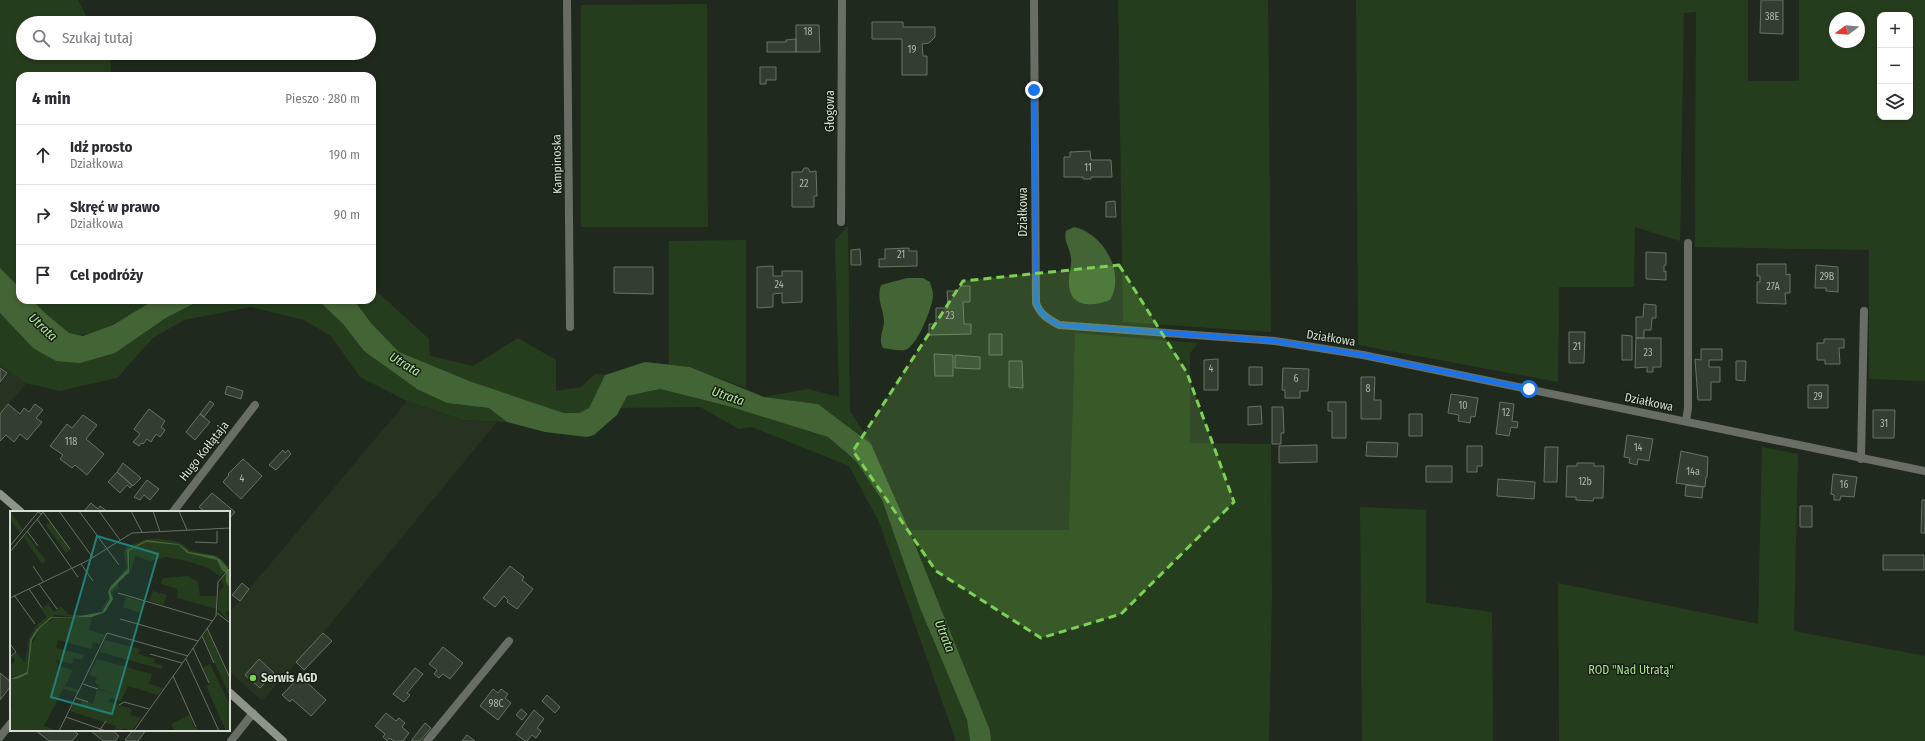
<!DOCTYPE html>
<html lang="pl">
<meta charset="utf-8">
<style>
body{margin:0;font-family:"Fira Sans Condensed",sans-serif;background:#f2f2f3;color:#2b2b33}
.controls{position:absolute;right:12px;top:12px;display:grid;overflow:hidden;border-radius:8px;box-shadow:0 2px 6px #0003}
.controls button{width:36px;height:36px;display:grid;place-items:center;padding:0;border:0;border-bottom:1px solid #e1e1e2;background:#fff;color:#2b2b33;font:20px sans-serif}
.compass{position:absolute;left:1829px;top:12px;width:36px;height:36px;border-radius:50%;background:#fff;box-shadow:0 2px 6px #0003;rotate:254deg}
.stop{position:absolute;width:12px;height:12px;margin:-9px;border:3px solid #1a73e8;border-radius:50%;background:#fff}
.stop.end{background:#1a73e8;border-color:#fff;box-shadow:0 1px 4px #0008}
.list{margin:0;padding:0;list-style:none}
h2{display:flex;justify-content:space-between;align-items:center;height:52px;margin:0;padding:0 16px;font-size:17px}
h2 small{font-size:13px;font-weight:400;color:#7c7c81}
.list li{display:grid;grid-template-columns:26px 1fr auto;gap:12px;align-items:center;box-sizing:border-box;height:60px;padding:0 16px;border-top:1px solid #e1e1e2}
.list b{display:block;font-size:15px;white-space:nowrap}
.list p{margin:0;font-size:13px;white-space:nowrap;color:#7c7c81}
.list em{font-size:13px;font-style:normal;color:#7c7c81}
.icon{flex:none;width:22px;height:22px;fill:none;stroke:currentColor;stroke-width:2;stroke-linecap:round;stroke-linejoin:round}
.map{position:relative;flex:none;width:1925px;height:741px;overflow:hidden}
.search{position:absolute;background:#fff;box-shadow:0 2px 6px #0003;left:16px;top:16px;width:360px;height:44px;display:flex;align-items:center;gap:10px;box-sizing:border-box;padding:0 14px;border-radius:22px;color:#7c7c81;font-size:15px}
.panel{position:absolute;background:#fff;box-shadow:0 2px 6px #0003;left:16px;top:72px;width:360px;height:232px;border-radius:12px}
.map>svg:first-child{display:block}
.built{fill:#263321}
.green{fill:#263d1d;fill-rule:evenodd}
.water{fill:#436435}
.building{fill:#343e30;stroke:#687364}
.lines{fill:none;stroke-linecap:round;stroke-linejoin:round}
.minor{stroke:#686d66;stroke-width:8}
.secondary{stroke:#8d958a;stroke-width:8}
.route{stroke:#1a73e8;stroke-width:5}
.marked{fill:#7cd155;fill-opacity:0.2;stroke:#7cd155;stroke-width:3;stroke-dasharray:8 5;stroke-linejoin:round}
.poi-dot{fill:#7cd155;stroke:#172013;stroke-width:1.5}
.labels{text-anchor:middle;dominant-baseline:central;stroke-width:3;stroke-linejoin:round;paint-order:stroke}
.number-label{font-size:10px;fill:#aeb4ab}
.street-label{font-size:12px;fill:#d6dcd4;stroke:#172013}
.park-label{font-size:12px;fill:#abdf96;stroke:#172013}
.poi-label{font-size:12px;font-weight:bold;fill:#d6dcd4;stroke:#172013;text-anchor:start}
.water-label{font-size:13px;font-style:italic;fill:#b0e59c;stroke:#172013}
.inset-road{fill:none;stroke:#697166;stroke-width:1}
.view{fill:#238078;fill-opacity:0.15;stroke:#238078;stroke-width:2}
.inset-edge{fill:none;stroke:#d6dcd4;stroke-width:2}
</style>
<div class="map">
<svg width="1925" height="741" viewBox="0 0 1925 741">
<rect width="100%" height="100%" fill="#20291d"/>
<!-- built -->
<path class="built" d="M0,365L27,383L0,413Z
M407,401L463,420L497,422L323,633L262,701L229,671V613Z"/>
<!-- green -->
<path class="green" d="M0,0H78L90,23H23V53H106L111,62L110,76H20V288L0,268Z
M1118,0H1268L1271,332L1123,322Z
M1356,0H1748V81H1799V0H1925V381L1869,379V250L1695,247L1696,12L1684,13L1680,241L1635,227L1634,287H1559L1558,382L1358,345ZM1880,15H1910V117H1880ZM1835,18H1859V42H1835Z
M707,4L708,227H581V5Z
M848,226L850,411L871,444L818,404L764,397L808,389L839,397L835,240Z
M746,240V388L690,367L669,365V241Z
M372,287L429,339L430,356L473,366L518,338L556,360V391L581,387L595,374L605,375L589,408L579,413H564L472,382L399,352L371,323L354,300H372Z
M32,300H154C135,311 92,343 69,333C57,327 41,310 32,300Z
M208,300H306L322,304L343,324L364,351L447,403L489,408L507,422L463,420L407,401L360,377L331,336L304,320L251,307L184,320L153,338L117,378L59,391L26,383L0,365V313L33,348L164,319L193,304Z
M1075,333L1198,343L1190,353V443L1271,444L1272,596L1269,741H991L990,730L909,530H1069Z
M660,389L728,406L828,437L856,461L882,500L920,608L967,720L970,741H956L879,522L849,466L752,427L739,429L700,407L620,408L627,396Z
M1762,447L1798,454L1794,631L1925,656V741H1559L1558,583L1758,624Z
M1360,507L1426,510V603L1492,612L1493,741H1362Z"/>
<!-- water -->
<path class="water" d="M1074,227C1103,233 1126,273 1110,300C1090,308 1067,307 1069,279C1069,272 1072,265 1071,258C1070,247 1063,241 1066,231Z
M0,268L20,288V300H32L45,313L69,333L83,336L113,325L154,300H208L193,304L164,319L115,353L80,363L56,361L33,348L0,313Z
M907,278H923L930,282C931,286 933,291 933,295C933,306 917,347 905,350C899,351 890,349 883,348C878,339 883,332 884,323C884,308 876,301 881,285Z
M306,300H354L371,323L399,352L472,382L564,413H579L589,408L605,375L645,362L690,367L764,397L818,404L871,444L909,530L990,730L991,741H970L967,720L920,608L882,500L856,461L828,437L728,406L660,389L627,396L617,415L594,435L587,437L545,432L507,422L489,408L447,403L417,389L364,351L343,324L322,304Z"/>
<!-- building -->
<path class="building" d="M1761,0H1783V34L1760,33Z
M872,22H903V27H935V37L929,43L922,44L923,56H927V75H902V39H872Z
M796,25H819L820,52H796Z
M796,39V52H767V42H786V40Z
M760,67H776V80H766V84H760Z
M1090,151L1091,160H1111L1112,177H1091V179H1083V177H1064V157H1070V152Z
M804,168H808L810,172L816,171L817,196H814V207H792V172H802Z
M1115,201L1116,217H1106V202Z
M909,248V251H917V266L879,267V259H885V249Z
M860,249L861,265H851V250Z
M1646,252L1666,253V265H1664V272L1666,271V280L1646,279Z
M1757,264H1786V275L1790,274V293H1785L1786,304L1757,303V282H1760V276H1757Z
M1816,265L1838,267V292L1826,291V288H1815Z
M773,266V276H782V271H802V302L782,303V293L773,294V307L757,308V267Z
M614,267H653V294L614,293Z
M961,286H970V302H963L964,324H971V334L929,335V324H936V308H948L947,291H957Z
M1644,304L1656,305V318H1652L1651,330H1644V338H1636V317H1643Z
M1569,332H1585L1584,363H1569Z
M989,334H1002V355H989Z
M1622,335L1632,336V360H1622Z
M1636,338H1661V367H1653V372H1647V367L1635,368Z
M1824,339H1844V348H1839L1840,364H1825V360H1817V343H1824Z
M1701,349H1722V360H1709V367H1720V382H1711V400H1698L1695,359L1701,360Z
M934,354L953,355V376H935Z
M955,355L980,357V369L955,368Z
M1218,359V390H1204V360Z
M1009,361H1022L1023,388L1009,387Z
M1736,361H1746L1745,381L1736,380Z
M1249,367H1262V385H1249Z
M0,368L7,373L0,382Z
M1283,368L1309,369L1308,391H1300V398H1285V390H1282Z
M1361,377H1375L1374,400H1381V419H1361Z
M1808,385H1828V408H1808Z
M227,386L243,391L241,399L225,394Z
M1451,394L1478,398L1475,417L1471,416L1470,423L1458,421L1459,415L1448,413Z
M210,401L214,404L204,417L200,414Z
M1328,402H1346V438H1332V411H1328Z
M1500,402L1514,404L1512,421L1518,422L1517,428L1511,427L1509,436L1496,434Z
M8,404L20,414L24,408L29,412L35,404L43,410L36,418L42,422L27,440L20,434L14,442L6,435L0,441V414Z
M1261,406L1262,424L1248,425V407Z
M1272,407H1283L1284,433H1281V444H1272Z
M149,409L165,421L161,427L165,430L160,437L156,434L151,442L147,439L143,444L141,443L139,446L133,442L140,434L134,429Z
M1873,410H1895L1894,438H1873Z
M200,414L210,422L195,440L186,432Z
M1409,414H1422V436H1409Z
M83,415L97,425L86,439L104,454L87,475L75,465L72,468L60,459L63,455L50,446L67,424L72,428Z
M1627,435L1653,439L1649,461L1638,459L1637,465L1629,463L1630,458L1624,457Z
M1367,442L1398,443L1397,457L1366,456Z
M1317,445V462L1279,463V446Z
M1467,446H1482V466H1477V472H1467Z
M1545,447H1558L1557,482H1544Z
M283,450L285,453L288,450L291,454L276,470L269,465Z
M1681,451L1708,457L1707,477H1706L1705,487L1676,483Z
M243,459L262,476L241,499L223,482L229,475L228,474Z
M123,463L141,478L133,486L117,472Z
M1577,463H1594V466H1604L1603,498H1594L1593,501L1576,500V497H1566L1567,466H1577Z
M1426,466H1452V482H1426Z
M117,472L132,485L130,488L127,485L120,493L108,482Z
M1833,474L1857,477L1854,497L1841,496L1840,500H1834V495L1831,494Z
M1498,479L1535,482L1534,499L1497,496Z
M147,480L159,489L150,500L144,495L140,500L134,497Z
M1686,485L1703,487L1702,498L1685,496Z
M212,493L235,512L229,519V512H205L199,507Z
M1922,500H1925V533H1921Z
M91,503L98,509L100,506L108,512H83Z
M1800,506H1812V527H1800Z
M1883,555H1924V570H1883Z
M510,566L524,577L522,580L533,589L517,609L507,602L508,600L504,596L495,607L483,598Z
M242,583L249,589L240,601L232,595Z
M323,633L332,641L304,670L296,662Z
M443,647L463,663L450,679L443,674L439,678L434,674L437,670L429,664Z
M259,659L274,673L260,688L245,675Z
M415,668L423,674L407,693L410,695L404,702L393,694Z
M0,673L11,682V686L0,700Z
M300,676L326,700L311,716L292,699L290,702L282,695Z
M493,689L498,693L501,689L508,694L505,698L511,703L498,720L480,706Z
M547,695L560,707L555,713L542,701Z
M521,709L527,714L522,720L516,715Z
M534,710L544,719L537,728L541,731L536,738L532,735L527,741H525L516,734Z
M386,713L396,721L399,718L405,723L402,727L409,733L403,741H394L389,738L387,741L383,737L385,734L375,726Z
M425,723L431,728L420,741H411Z
M35,730H73L78,734L72,741H49Z
M90,730H112L119,736L115,741H103Z
M133,730H146L138,741H127L125,740Z
M467,735L475,741H462Z"/>
<g class="lines">
<!-- minor -->
<path class="minor" d="M567,0L570,327
M1034,0L1036,303C1040,314 1048,319 1059,325L1275,341L1363,355L1925,471
M841,222L842,0
M1686,421L1688,408V243
M1861,459L1864,311
M173,512L255,405
M0,737L11,723
M231,741L253,713
M427,741L509,641"/>
<!-- secondary -->
<path class="secondary" d="M0,494L21,512
M229,692L283,741"/>
</g>
<g class="lines">
<!-- route -->
<path class="route" d="M1034,90L1036,302C1040,314 1048,319 1059,325L1275,341L1363,355L1529,389"/>
</g>
<!-- marked area -->
<path class="marked" d="M1119,265L1187,373L1234,502L1121,614L1041,638L936,571L853,451L963,281Z"/>
<!-- markers -->
<circle class="poi-dot" cx="253" cy="678" r="4"/>
<g class="labels">
<!-- number labels -->
<g class="number-label">
<text x="1772" y="17">38E</text>
<text x="808" y="32">18</text>
<text x="912" y="50">19</text>
<text x="1088" y="168">11</text>
<text x="804" y="184">22</text>
<text x="901" y="255">21</text>
<text x="1827" y="277">29B</text>
<text x="779" y="285">24</text>
<text x="1773" y="287">27A</text>
<text x="950" y="316">23</text>
<text x="1577" y="347">21</text>
<text x="1648" y="353">23</text>
<text x="1211" y="369">4</text>
<text x="1296" y="379">6</text>
<text x="1368" y="389">8</text>
<text x="1818" y="397">29</text>
<text x="1463" y="406">10</text>
<text x="1506" y="413">12</text>
<text x="1884" y="424">31</text>
<text x="71" y="442">118</text>
<text x="1638" y="448">14</text>
<text x="1693" y="472">14a</text>
<text x="242" y="479">4</text>
<text x="1585" y="482">12b</text>
<text x="1844" y="485">16</text>
<text x="496" y="704">98C</text>
</g>
<!-- street labels -->
<g class="street-label">
<text transform="translate(830 111) rotate(-90)">Głogowa</text>
<text transform="translate(557 164) rotate(-91)">Kampinoska</text>
<text transform="translate(1023 212) rotate(-90)">Działkowa</text>
<text transform="translate(1331 338) rotate(9)">Działkowa</text>
<text transform="translate(1649 402) rotate(12)">Działkowa</text>
<text transform="translate(204 451) rotate(-52)">Hugo Kołłątaja</text>
</g>
<!-- park labels -->
<g class="park-label">
<text x="1631" y="670">ROD "Nad Utratą"</text>
</g>
<!-- poi labels -->
<g class="poi-label">
<text x="261" y="678">Serwis AGD</text>
</g>
<!-- water labels -->
<g class="water-label">
<text transform="translate(43 327) rotate(43)">Utrata</text>
<text transform="translate(405 364) rotate(31)">Utrata</text>
<text transform="translate(728 396) rotate(19)">Utrata</text>
<text transform="translate(945 636) rotate(68)">Utrata</text>
</g>
</g>
<!-- overview -->
<g transform="translate(10 511)">
<rect width="220" height="220" fill="#20291d"/>
<path d="M0,0L13,19L10,22L0,8ZM40,11L60,39L56,42L36,14ZM16,23L36,50L32,53L14,27ZM136,28H149L169,31L181,40L208,45L219,56L218,58L211,49L204,45L179,41L169,33L140,29L117,39L118,58L101,75L117,56L114,43L116,36ZM136,31L169,34L188,45L203,47L208,49L215,61L210,66L199,57L176,50L156,46L141,50L125,45L120,62L108,70V78L103,80V84L100,80L110,67L116,65L120,54L119,40ZM216,62V71L220,77V99L215,101L220,111L208,98L209,81L214,75L211,68ZM178,65L188,71L190,85H206V98L167,87L168,78L151,73L153,67ZM143,80L157,84L153,94L139,90ZM100,85V88L89,103L65,106L45,104L27,118L18,138L17,161L0,166V156L5,149L2,145L7,142L15,152L19,127L27,114L37,106L31,98L38,93L44,101L51,95L58,104H84L89,102ZM116,86L134,91L131,102L113,96ZM82,106L79,119L95,124L90,133L83,131L81,138L48,129L46,137L74,144L72,149L64,147L62,153L46,149L49,155L63,159L55,175L69,179L68,182L53,178L34,215L48,220H0V198L2,196L0,168L16,165L19,159L20,137L30,117L45,107ZM198,119L220,169V186L193,125ZM95,129L130,138L128,143L145,148L144,152L152,154L151,158L90,141ZM87,148L142,163L139,173L153,177L148,184L118,175L111,190L100,187L99,191L122,198L120,204L131,207L122,220L113,217L112,220L105,219L106,215L60,200L63,193L70,195L72,190L83,193L87,178L107,184L88,177L90,174L85,172L87,166L79,164ZM200,153L220,194V220H216L196,175L200,173L193,157ZM180,204L184,217L187,216L189,220H165L161,213Z" fill="#263d1d"/>
<path d="M137,29L169,33L179,41L204,45L211,49L219,59L220,77L216,71V62L212,59L207,49L177,42L169,34L136,31L119,40V61L100,80L103,88L95,101L82,106L42,107L30,117L22,129L18,163L7,168H0L17,161L20,129L27,118L41,106H65L92,101L100,88L98,81L101,75L118,58L117,39Z" fill="#436435"/>
<path class="inset-road" d="M49,0L83,47M69,0L109,54M89,0L110,29M121,0L132,21M143,0L150,21M169,0L177,19M33,1L60,38M27,8L68,66M17,20L28,35M185,31L207,32V20M0,35L28,1L32,3M0,41L34,0M71,53L83,70M23,55L33,70M29,73L47,98M19,78L32,97M108,82L203,110M4,84L25,113M0,87L77,50L122,22L220,17M207,102L220,112M110,108L188,130M197,117L220,167M192,125L204,152M0,133L6,141L0,146M183,137L199,172M140,143L172,152M176,148L209,220M163,165L186,216M73,173L88,178M66,187L78,191M109,194L114,191L139,198M56,206L96,220M49,220L97,122L178,145M89,220L96,210M124,220L206,105L208,71L220,57"/>
<path class="view" d="M87,25L148,43L102,203L41,186Z"/>
<rect width="220" height="220" class="inset-edge"/>
</g>
</svg>
<div class="controls">
<button>+</button>
<button>−</button>
<button><svg class="icon" aria-label="layers" viewBox="0 0 24 24"><path d="M12 4l9 5-9 5-9-5zM3 14l9 5 9-5"/></svg></button>
</div>
<svg class="compass" viewBox="-18 -18 36 36"><path d="M0-13l5 13h-10z" fill="#e53935"/><path d="M0 13l5-13h-10z" fill="#7c7c81"/></svg>
<div class="stop" style="left:1529px;top:389px"></div>
<div class="stop end" style="left:1034px;top:90px"></div>
<div class="search"><svg class="icon" aria-label="search" viewBox="0 0 24 24"><circle cx="10" cy="10" r="6"/><path d="M15 15l6 6"/></svg>Szukaj tutaj</div>
<section class="panel">
<h2>4 min<small>Pieszo · 280 m</small></h2>
<ul class="list">
<li><svg class="icon" aria-label="ahead" viewBox="0 0 24 24"><path d="M12 20V5M6 11l6-6 6 6"/></svg><div><b>Idź prosto</b><p>Działkowa</p></div><em>190 m</em></li>
<li><svg class="icon" aria-label="right" viewBox="0 0 24 24"><path d="M7 20v-9h11M14 6l5 5-5 5"/></svg><div><b>Skręć w prawo</b><p>Działkowa</p></div><em>90 m</em></li>
<li><svg class="icon" aria-label="arrive" viewBox="0 0 24 24"><path d="M6 21V4h12l-3 4 3 4H6"/></svg><div><b>Cel podróży</b></div></li>
</ul>
</section>
</div>
